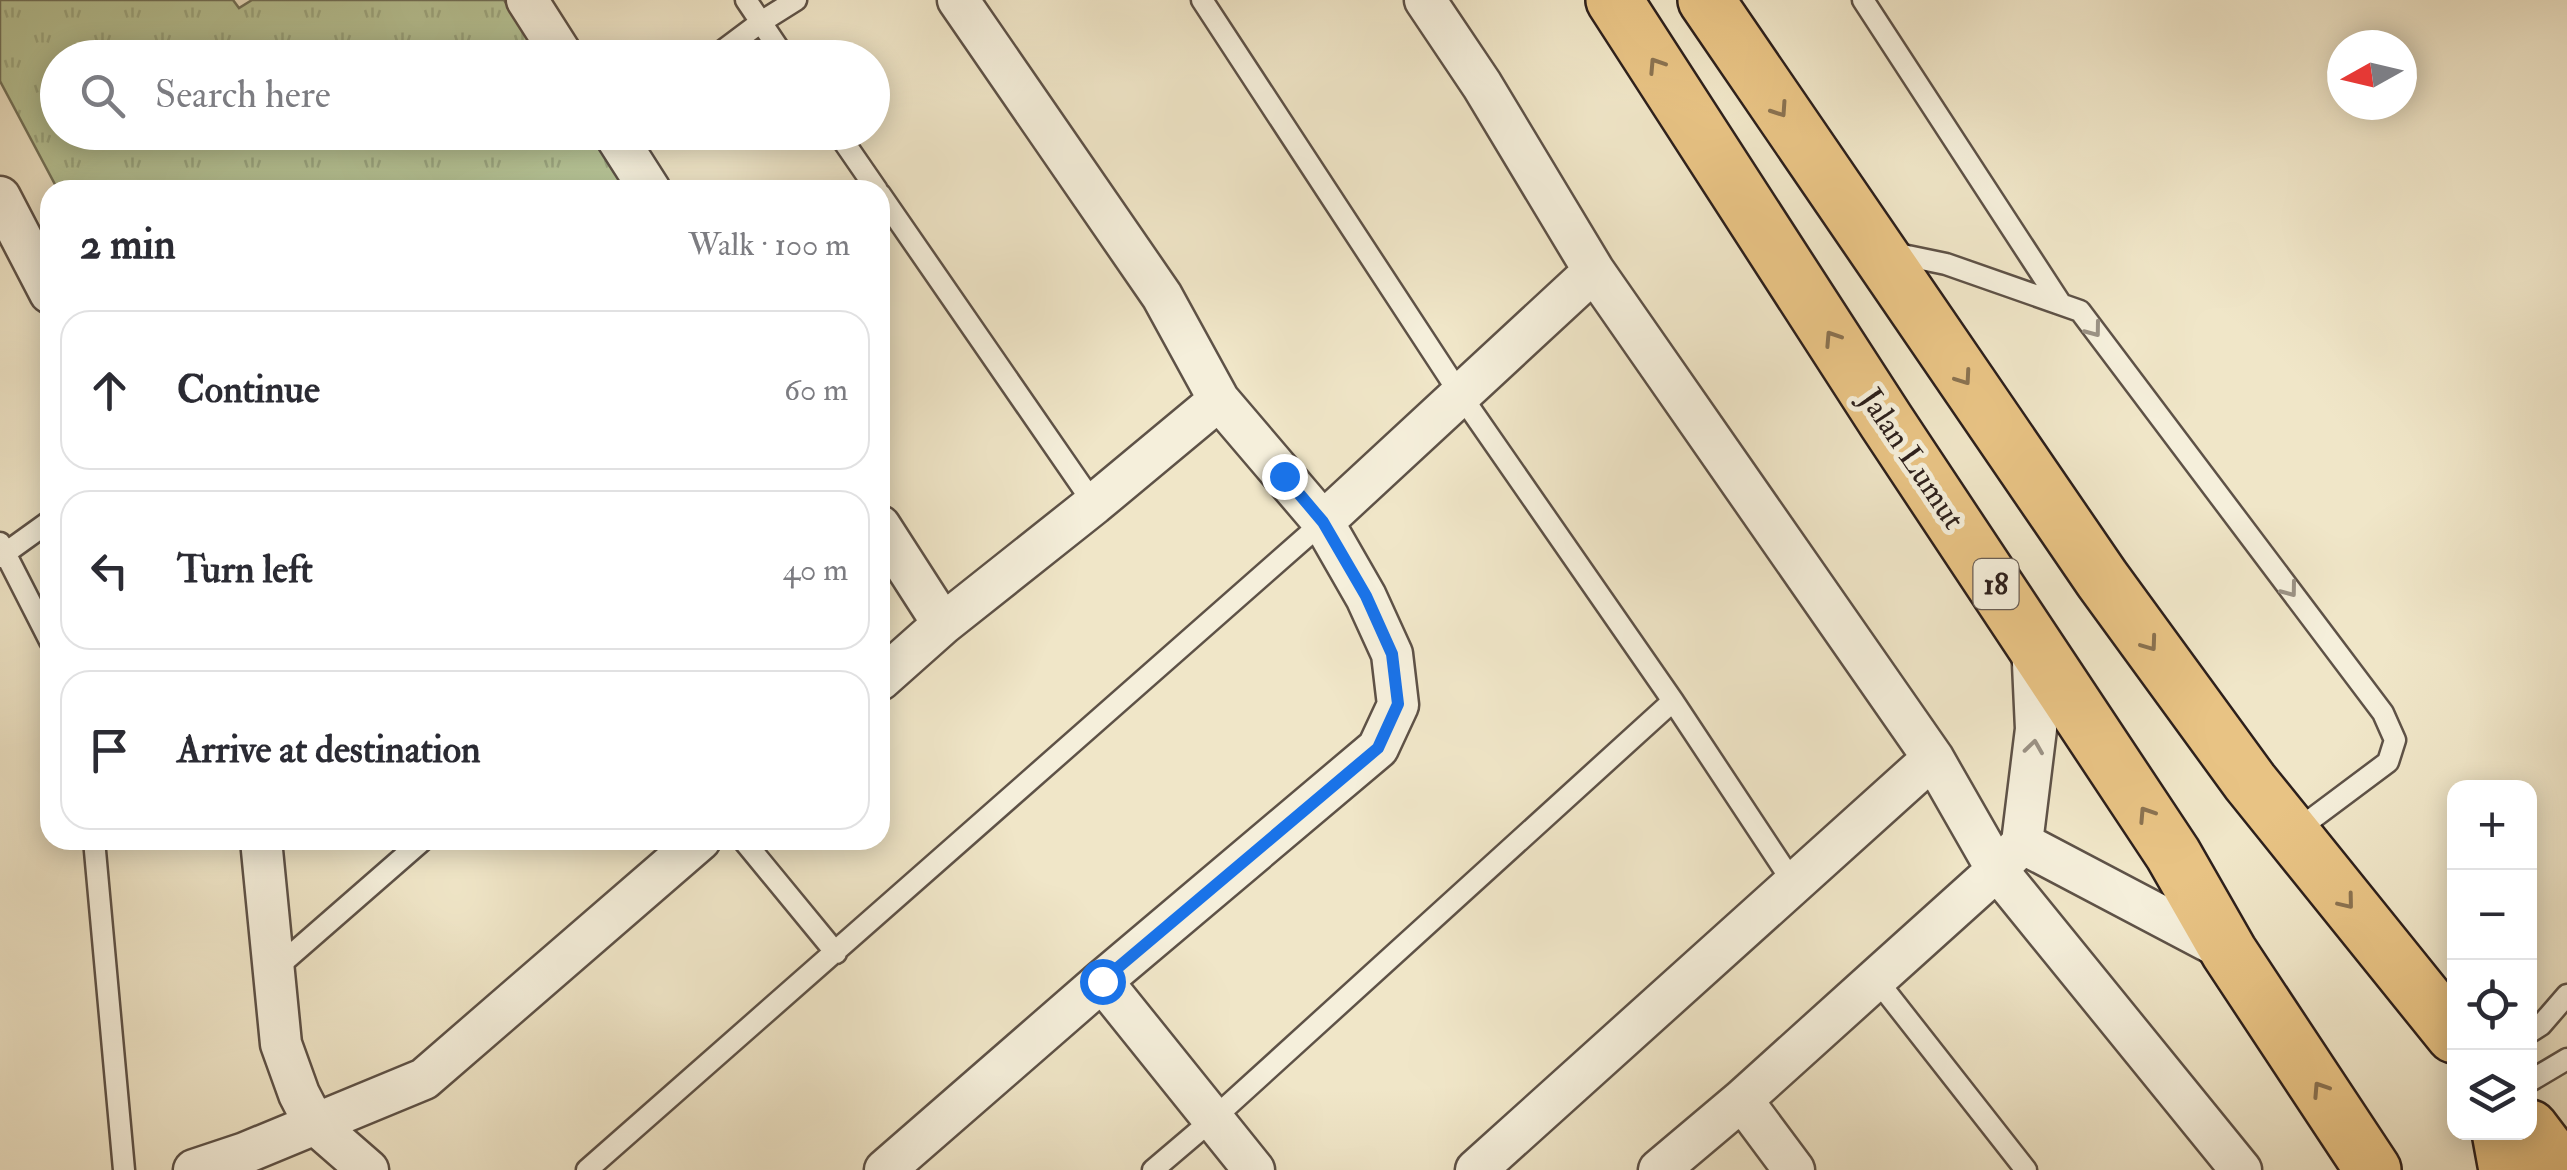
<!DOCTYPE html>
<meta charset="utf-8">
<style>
body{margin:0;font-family:"IM FELL Double Pica",serif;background:#f2f2f3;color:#2b2b33}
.controls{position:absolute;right:30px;bottom:30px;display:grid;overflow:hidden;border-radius:20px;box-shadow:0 5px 25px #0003}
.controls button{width:90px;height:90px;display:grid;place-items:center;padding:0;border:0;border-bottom:2px solid #e1e1e2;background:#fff;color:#2b2b33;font:50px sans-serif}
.compass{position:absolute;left:2327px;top:30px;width:90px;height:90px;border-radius:50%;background:#fff;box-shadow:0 5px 25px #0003;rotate:262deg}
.stop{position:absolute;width:30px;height:30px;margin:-22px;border:8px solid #1a73e8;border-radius:50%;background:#fff}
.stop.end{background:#1a73e8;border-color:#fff;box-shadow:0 2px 10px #0008}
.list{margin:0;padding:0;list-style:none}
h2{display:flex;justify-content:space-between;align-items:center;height:130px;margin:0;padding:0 40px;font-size:42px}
h2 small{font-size:32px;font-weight:400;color:#7c7c81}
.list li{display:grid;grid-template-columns:65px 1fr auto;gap:30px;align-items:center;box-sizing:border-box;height:160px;margin:0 20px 20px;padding:0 20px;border:2px solid #e1e1e2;border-radius:30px}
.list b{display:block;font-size:38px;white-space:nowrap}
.list em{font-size:32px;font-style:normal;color:#7c7c81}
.icon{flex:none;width:55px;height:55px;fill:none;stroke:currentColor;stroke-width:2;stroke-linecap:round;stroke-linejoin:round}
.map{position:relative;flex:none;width:2567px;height:1170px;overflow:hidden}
.search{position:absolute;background:#fff;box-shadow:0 5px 25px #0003;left:40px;top:40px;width:850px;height:110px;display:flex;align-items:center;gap:25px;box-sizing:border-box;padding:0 35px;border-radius:55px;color:#7c7c81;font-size:38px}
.panel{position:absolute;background:#fff;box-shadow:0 5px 25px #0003;left:40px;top:180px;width:850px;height:670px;border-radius:30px}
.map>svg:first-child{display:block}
.park{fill:url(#park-tufts);stroke:#72725a;stroke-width:2.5}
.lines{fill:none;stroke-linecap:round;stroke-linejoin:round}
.lane-casing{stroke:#5e5247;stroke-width:25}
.street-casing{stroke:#5e5247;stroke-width:45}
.primary-casing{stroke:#2d201c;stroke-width:60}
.lane{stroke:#f5efdb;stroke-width:20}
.street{stroke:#f5efdb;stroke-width:40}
.primary{stroke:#e8c384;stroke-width:55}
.oneway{stroke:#8a7250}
.oneway2{stroke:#9b9285}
.route{stroke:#1a73e8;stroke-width:12}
.labels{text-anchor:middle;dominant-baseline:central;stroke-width:10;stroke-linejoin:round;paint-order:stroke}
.shield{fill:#f5efdb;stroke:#695e55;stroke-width:2.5}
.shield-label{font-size:30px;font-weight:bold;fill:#2d201c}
.street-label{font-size:32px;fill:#2d201c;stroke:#f5efdb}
</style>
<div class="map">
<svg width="2567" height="1170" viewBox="0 0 2567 1170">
<defs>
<pattern id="park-tufts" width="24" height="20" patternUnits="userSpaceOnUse" patternTransform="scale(2.5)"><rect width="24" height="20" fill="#b8c597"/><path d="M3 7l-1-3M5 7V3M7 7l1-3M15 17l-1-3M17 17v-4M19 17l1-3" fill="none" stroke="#9ea982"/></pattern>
</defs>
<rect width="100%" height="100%" fill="#f0e6c8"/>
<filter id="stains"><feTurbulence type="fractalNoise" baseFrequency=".002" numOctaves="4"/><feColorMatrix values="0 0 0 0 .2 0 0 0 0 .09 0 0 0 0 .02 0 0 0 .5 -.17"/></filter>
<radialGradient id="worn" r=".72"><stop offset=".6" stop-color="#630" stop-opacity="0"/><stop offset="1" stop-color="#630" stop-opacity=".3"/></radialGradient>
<!-- park -->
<path class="park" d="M0,0H233L239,8L252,0H504L542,57L58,58V132L591,133L628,190H58L0,81Z"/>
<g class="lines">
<!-- lane casing -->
<g class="lane-casing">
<path id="lane" d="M746,0L785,58
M1202,0L1460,394L1673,701L1794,884
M1863,0L2061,304
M713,58L761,22L796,0
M837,132L877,190
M880,194L1094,504
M1893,253L1946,264L2080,311L2383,713L2395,740L2388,762L2293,833
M0,543L50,641
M0,557L50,521
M94,840L124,1170
M743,840L836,953
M274,970L423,840
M1876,979L2026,1170
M2530,1032L2541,1025L2567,995
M2530,1081L2567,1059
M587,1170L1323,522
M1153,1170L1213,1119L1673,701"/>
</g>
<!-- street casing -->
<g class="street-casing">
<path id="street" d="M527,0L564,58
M1425,0L1482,85L1594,271L1933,758L1997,870L2241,1170
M613,132L650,190
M0,197L50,293
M1323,522L1594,271
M880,526L943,624
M880,680L943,624L1094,504L1219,400
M261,840L281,1044L299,1094L314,1123L368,1170
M2022,843L2229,952
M1102,981L1254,1170
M1742,1100L1794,1170
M194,1170L245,1153L424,1079L700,840
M885,1170L1102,981L1378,748L1398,705L1392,654L1366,597L1323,522L1219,400L1162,296L958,0
M1476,1170L1933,758
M1659,1170L1742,1100L1876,979L1997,870L2022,843L2036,729L2032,642"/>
</g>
<!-- primary casing -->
<g class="primary-casing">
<path id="primary" d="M1614,0L1886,421L2173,854L2229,952L2373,1170
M1706,0L2102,579L2250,782L2454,1035
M2530,1128L2562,1170
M2500,1132L2507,1170"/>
</g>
<!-- lane -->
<use href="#lane" class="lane"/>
<!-- street -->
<use href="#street" class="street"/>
<!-- primary -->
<use href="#primary" class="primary"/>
</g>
<!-- one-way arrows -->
<defs><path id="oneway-chevron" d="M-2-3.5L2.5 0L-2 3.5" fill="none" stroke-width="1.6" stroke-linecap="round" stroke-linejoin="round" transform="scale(2.5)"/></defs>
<g class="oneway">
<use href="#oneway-chevron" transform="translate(1656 65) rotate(-123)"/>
<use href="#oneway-chevron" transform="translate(1780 110) rotate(56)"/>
<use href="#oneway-chevron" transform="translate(1832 338) rotate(-123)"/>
<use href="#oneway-chevron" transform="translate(1964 378) rotate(55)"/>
<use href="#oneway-chevron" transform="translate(2150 644) rotate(54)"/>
<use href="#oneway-chevron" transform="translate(2146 814) rotate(-123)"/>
<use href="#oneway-chevron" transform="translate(2347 902) rotate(51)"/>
<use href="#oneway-chevron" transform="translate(2320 1089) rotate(-123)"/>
</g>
<g class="oneway2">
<use href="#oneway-chevron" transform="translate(2094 330) rotate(53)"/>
<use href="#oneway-chevron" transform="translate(2290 590) rotate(53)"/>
<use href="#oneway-chevron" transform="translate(2034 747) rotate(-82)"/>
</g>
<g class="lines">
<!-- route -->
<path class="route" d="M1102,981L1378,748L1398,704L1392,654L1366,596L1323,522L1284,476"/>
</g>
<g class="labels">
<!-- shield labels -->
<rect class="shield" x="1973.5" y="559" width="45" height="50" rx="8"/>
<g class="shield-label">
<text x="1996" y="584">18</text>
</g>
<!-- street labels -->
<g class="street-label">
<text transform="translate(1912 459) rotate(56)">Jalan Lumut</text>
</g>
</g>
<rect width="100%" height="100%" filter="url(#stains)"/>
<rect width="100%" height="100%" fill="url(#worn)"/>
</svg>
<div class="controls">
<button>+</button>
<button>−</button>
<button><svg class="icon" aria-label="locate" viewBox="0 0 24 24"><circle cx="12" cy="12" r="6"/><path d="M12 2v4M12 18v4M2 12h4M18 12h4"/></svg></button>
<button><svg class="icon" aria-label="layers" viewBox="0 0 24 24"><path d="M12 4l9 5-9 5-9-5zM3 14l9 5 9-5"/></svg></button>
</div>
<svg class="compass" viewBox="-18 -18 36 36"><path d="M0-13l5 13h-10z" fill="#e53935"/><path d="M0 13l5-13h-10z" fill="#7c7c81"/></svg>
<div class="stop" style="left:1102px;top:981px"></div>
<div class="stop end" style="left:1284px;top:476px"></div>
<div class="search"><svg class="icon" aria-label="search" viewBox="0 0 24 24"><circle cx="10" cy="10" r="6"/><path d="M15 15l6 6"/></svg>Search here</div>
<section class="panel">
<h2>2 min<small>Walk · 100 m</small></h2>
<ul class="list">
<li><svg class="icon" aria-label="ahead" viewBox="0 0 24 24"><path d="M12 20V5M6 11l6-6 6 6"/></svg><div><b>Continue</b></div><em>60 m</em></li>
<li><svg class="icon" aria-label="left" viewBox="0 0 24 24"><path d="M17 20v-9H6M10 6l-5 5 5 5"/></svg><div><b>Turn left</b></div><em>40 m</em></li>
<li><svg class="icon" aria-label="arrive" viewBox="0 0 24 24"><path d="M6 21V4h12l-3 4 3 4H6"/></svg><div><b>Arrive at destination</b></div></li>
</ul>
</section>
</div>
